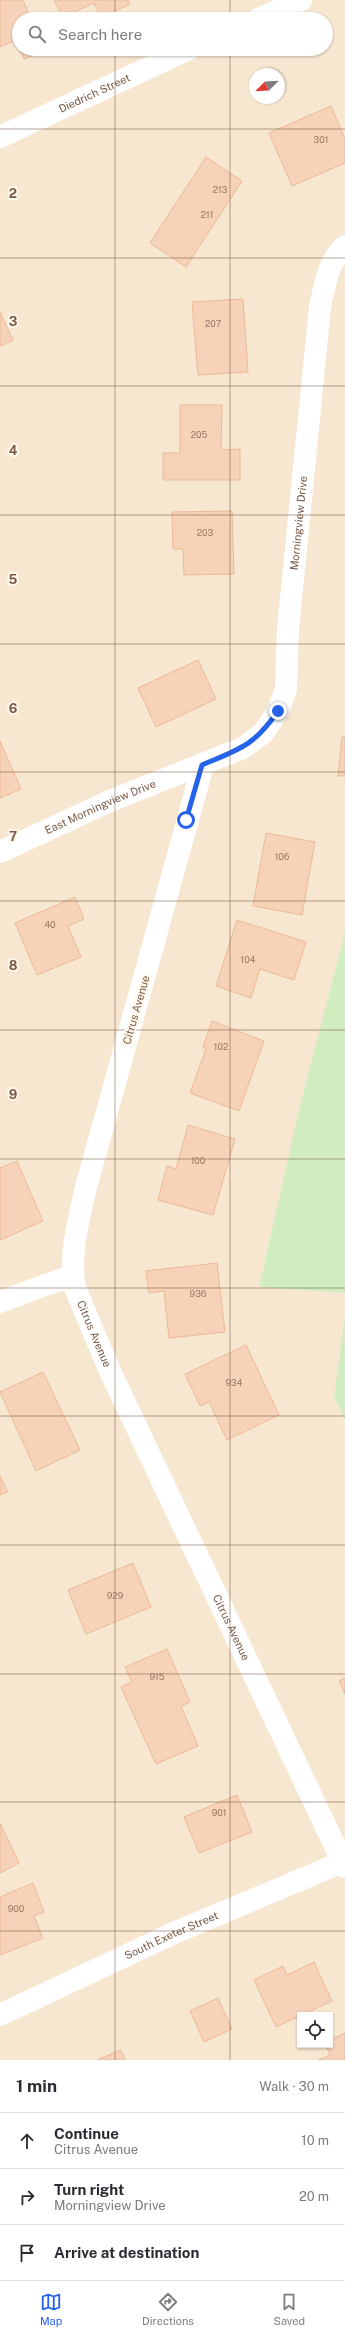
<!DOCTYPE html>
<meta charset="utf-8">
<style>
body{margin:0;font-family:"Public Sans",sans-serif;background:#f7f7f7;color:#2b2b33}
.controls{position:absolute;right:12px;bottom:12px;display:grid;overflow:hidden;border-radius:0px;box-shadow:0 1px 3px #0004}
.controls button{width:36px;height:36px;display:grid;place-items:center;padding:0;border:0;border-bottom:1px solid #e1e1e2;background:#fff;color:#2b2b33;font:20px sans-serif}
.compass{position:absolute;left:249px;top:68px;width:36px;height:36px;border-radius:50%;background:#fff;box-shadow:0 1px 3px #0004;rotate:246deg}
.stop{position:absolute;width:12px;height:12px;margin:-9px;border:3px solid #2563eb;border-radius:50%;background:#fff}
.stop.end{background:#2563eb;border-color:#fff;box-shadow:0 1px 4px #0008}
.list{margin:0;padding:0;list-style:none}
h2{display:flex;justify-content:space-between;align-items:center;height:52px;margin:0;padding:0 16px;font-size:17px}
h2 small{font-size:13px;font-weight:400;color:#7c7c81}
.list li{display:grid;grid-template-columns:26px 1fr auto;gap:12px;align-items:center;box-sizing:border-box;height:56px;padding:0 16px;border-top:1px solid #e1e1e2}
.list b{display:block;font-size:15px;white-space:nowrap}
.list p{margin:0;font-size:13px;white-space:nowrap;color:#7c7c81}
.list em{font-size:13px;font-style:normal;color:#7c7c81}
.icon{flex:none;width:22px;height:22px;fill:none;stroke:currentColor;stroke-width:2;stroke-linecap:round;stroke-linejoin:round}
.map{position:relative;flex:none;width:345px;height:2060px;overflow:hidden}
.search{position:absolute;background:#fff;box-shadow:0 1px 3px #0004;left:12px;right:12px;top:12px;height:44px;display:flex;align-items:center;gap:10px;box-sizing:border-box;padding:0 14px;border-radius:22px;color:#7c7c81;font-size:15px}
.sheet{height:220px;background:#fff}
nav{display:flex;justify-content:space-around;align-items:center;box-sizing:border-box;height:56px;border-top:1px solid #e1e1e2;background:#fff;font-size:11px;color:#7c7c81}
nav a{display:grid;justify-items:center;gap:2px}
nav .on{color:#2563eb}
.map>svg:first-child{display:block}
.residential{fill:#f7e7d1;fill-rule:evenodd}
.green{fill:#d1edc0}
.building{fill:#f6d3b8;stroke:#ebb997}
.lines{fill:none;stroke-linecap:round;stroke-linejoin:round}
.street{stroke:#fff;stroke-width:22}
.route{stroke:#2563eb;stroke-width:5}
.grid{fill:none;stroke:#795a46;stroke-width:1;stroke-opacity:0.55}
.labels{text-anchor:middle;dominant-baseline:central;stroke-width:4;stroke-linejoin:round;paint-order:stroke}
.number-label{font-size:9px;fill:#987862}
.street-label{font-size:11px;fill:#795a46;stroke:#fff8ec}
.grid-label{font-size:13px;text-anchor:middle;font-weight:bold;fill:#795a46;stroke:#fff8ec;stroke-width:4;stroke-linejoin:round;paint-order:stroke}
</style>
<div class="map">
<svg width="345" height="2060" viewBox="0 0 345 2060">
<rect width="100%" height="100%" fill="#fef5e3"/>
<!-- residential -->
<path class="residential" d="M0,0H345V932L299,1110L259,1287L345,1293V1315L334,1397L345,1420V2060H0ZM19,19H326V49H19ZM255,74H279V98H255ZM300,2015H330V2045H300Z"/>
<!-- green -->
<path class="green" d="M345,932V1293L259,1287L299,1110Z
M345,1315V1420L334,1397Z"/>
<!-- building -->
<path class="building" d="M0,0H23L31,19H19V47L16,40L0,47Z
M54,0H128L130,4L101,18L94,3L63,17Z
M20,49H44L45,50L24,59Z
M331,106L345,139V163L292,186L269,133Z
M206,157L242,181L186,267L150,243Z
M243,299L248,372L198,375L192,302Z
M0,312L13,340L0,346Z
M180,405H222L221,450L240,449V480H163V453H180Z
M232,511L234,574L184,575L183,549H173L172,512Z
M198,660L216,699L156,727L138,688Z
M342,737L345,738V776H338Z
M0,741L21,789L0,798Z
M266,833L315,842L302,915L253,906Z
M75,897L84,919L68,926L81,957L37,975L15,923Z
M237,920L306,942L294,980L260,969L251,998L216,986Z
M212,1021L264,1041L239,1111L190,1093L206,1049L203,1047Z
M188,1125L235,1139L213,1215L158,1200L167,1166L176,1169Z
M17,1161L43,1221L0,1240V1168Z
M217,1263L225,1332L169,1338L164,1291L149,1293L146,1271Z
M246,1345L279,1415L227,1440L209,1402L200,1406L185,1374Z
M43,1372L80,1450L36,1471L0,1392Z
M0,1476L8,1492L0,1495Z
M133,1563L151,1607L86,1634L68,1590Z
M167,1649L190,1702L181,1706L198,1746L156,1764L121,1687L132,1682L125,1667Z
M345,1678V1694L339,1681Z
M237,1795L252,1832L199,1853L184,1817Z
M0,1823L19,1863L0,1873Z
M33,1883L44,1912L34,1916L43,1938L0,1955V1897Z
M314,1962L332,2001L276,2027L254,1980L283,1966L287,1975Z
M218,1998L232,2029L204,2042L190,2011Z
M345,2033V2060H318L330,2055L326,2045H330V2040Z
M121,2050L125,2060H97Z"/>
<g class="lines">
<!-- street -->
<g class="street">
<path d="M258,19L301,0"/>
<path id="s1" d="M0,137L189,49"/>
<path id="s2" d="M203,765L85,1191C78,1224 69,1254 75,1288L109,1369L345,1867"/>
<path id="s3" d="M0,852L110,801L243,748L263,733L278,711L286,689L288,629L320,307C325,285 328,261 345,246"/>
<path d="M0,1302L73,1275"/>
<path id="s4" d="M0,2015L174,1933L345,1861"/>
</g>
</g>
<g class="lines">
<!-- route -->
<path class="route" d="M186,820L202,765C240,749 254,746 278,711"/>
</g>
<!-- grid -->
<path class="grid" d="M115,0V19M230,0V19M115,49V2060M230,49V2060M0,129H345M0,258H345M0,386H345M0,515H345M0,644H345M0,772H345M0,901H345M0,1030H345M0,1159H345M0,1288H345M0,1416H345M0,1545H345M0,1674H345M0,1802H345M0,1931H345"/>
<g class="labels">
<!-- number labels -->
<g class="number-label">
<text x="321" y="139">301</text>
<text x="220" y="189">213</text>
<text x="207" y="214">211</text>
<text x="213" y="323">207</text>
<text x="199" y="434">205</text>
<text x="205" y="532">203</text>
<text x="282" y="856">106</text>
<text x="50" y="924">40</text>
<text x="248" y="959">104</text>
<text x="221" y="1046">102</text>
<text x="198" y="1160">100</text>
<text x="198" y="1293">936</text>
<text x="234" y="1382">934</text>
<text x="115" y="1595">929</text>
<text x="157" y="1676">915</text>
<text x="219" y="1812">901</text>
<text x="16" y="1908">900</text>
</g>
<!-- street labels -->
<g class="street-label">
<text stroke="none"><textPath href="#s1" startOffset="104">Diedrich Street</textPath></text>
<text stroke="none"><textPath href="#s3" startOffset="506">Morningview Drive</textPath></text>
<text stroke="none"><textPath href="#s3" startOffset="110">East Morningview Drive</textPath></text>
<text transform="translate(136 1010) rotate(-74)">Citrus Avenue</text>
<text stroke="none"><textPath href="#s2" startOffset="590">Citrus Avenue</textPath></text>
<text stroke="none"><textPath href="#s2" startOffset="914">Citrus Avenue</textPath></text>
<text stroke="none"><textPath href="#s4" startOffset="189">South Exeter Street</textPath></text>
</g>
</g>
<g class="grid-label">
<text x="13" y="198">2</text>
<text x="13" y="326">3</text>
<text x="13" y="455">4</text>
<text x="13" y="584">5</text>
<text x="13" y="713">6</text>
<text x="13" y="841">7</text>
<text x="13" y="970">8</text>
<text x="13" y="1099">9</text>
</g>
</svg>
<div class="controls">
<button><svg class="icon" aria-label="locate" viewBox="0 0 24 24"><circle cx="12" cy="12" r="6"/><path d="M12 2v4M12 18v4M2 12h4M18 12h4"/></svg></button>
</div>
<svg class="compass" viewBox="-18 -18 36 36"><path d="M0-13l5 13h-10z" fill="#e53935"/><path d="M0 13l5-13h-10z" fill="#7c7c81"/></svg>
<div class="stop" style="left:186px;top:820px"></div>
<div class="stop end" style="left:278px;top:711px"></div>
<div class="search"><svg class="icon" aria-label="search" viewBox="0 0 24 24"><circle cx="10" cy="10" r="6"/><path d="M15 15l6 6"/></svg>Search here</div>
</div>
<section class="sheet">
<h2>1 min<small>Walk · 30 m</small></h2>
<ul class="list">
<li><svg class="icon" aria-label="ahead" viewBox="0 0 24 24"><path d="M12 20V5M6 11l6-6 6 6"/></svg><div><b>Continue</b><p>Citrus Avenue</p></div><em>10 m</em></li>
<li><svg class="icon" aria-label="right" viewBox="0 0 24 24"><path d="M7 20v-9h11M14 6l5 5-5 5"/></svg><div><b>Turn right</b><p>Morningview Drive</p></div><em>20 m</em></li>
<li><svg class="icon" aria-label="arrive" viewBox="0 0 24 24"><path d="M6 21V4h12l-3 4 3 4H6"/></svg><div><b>Arrive at destination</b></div></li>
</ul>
</section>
<nav>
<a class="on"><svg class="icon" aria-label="map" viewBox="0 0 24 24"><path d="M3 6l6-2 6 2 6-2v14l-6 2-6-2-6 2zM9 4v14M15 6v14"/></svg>Map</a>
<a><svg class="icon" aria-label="directions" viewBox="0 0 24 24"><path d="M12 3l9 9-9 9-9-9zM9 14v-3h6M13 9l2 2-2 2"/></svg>Directions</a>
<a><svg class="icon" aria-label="saved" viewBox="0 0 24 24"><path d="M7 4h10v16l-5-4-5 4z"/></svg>Saved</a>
</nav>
